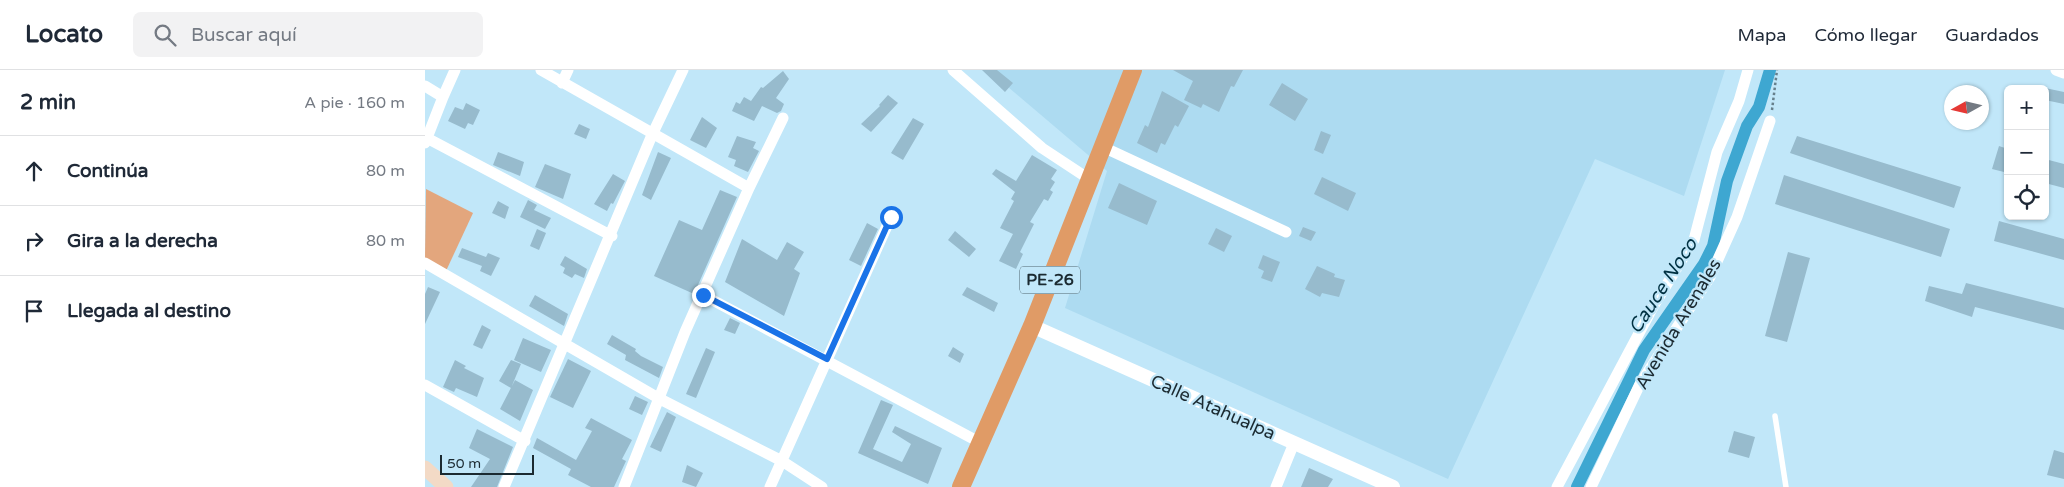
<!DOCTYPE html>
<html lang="es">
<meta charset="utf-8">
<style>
body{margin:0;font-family:"Varela Round",sans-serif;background:#f2f2f3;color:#1f2937}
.controls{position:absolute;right:15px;top:15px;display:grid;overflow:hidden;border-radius:8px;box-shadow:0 1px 4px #0004}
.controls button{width:45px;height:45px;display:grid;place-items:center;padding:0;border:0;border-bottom:1px solid #e0e1e3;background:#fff;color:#1f2937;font:25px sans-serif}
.compass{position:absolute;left:1519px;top:15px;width:45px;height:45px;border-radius:50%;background:#fff;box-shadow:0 1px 4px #0004;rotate:262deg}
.scale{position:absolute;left:15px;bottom:12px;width:94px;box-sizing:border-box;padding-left:5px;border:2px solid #1b2a31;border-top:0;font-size:14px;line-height:18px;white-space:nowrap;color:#1b2a31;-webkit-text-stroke:4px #c1e7f9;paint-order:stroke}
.stop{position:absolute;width:15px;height:15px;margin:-11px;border:4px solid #1a73e8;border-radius:50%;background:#fff}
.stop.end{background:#1a73e8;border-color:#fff;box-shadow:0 1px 5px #0008}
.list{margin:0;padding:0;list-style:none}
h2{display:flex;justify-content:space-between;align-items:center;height:65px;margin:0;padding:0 20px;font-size:21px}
h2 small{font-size:16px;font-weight:400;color:#747a83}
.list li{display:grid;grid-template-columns:32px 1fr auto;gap:15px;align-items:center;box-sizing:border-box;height:70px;padding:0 20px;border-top:1px solid #e0e1e3}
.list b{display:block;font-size:19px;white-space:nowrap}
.list em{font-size:16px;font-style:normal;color:#747a83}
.icon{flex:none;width:28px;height:28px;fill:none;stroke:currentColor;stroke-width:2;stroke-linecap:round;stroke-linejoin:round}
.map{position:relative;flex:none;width:1639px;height:417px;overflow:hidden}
header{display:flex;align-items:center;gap:30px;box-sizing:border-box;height:70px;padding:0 25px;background:#fff;border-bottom:1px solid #e0e1e3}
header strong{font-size:24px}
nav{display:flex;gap:28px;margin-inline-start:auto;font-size:18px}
.search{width:350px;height:45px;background:#f2f2f3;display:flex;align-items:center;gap:12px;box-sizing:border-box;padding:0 18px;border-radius:8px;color:#747a83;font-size:19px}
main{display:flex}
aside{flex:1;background:#fff}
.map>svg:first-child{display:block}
.built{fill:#addbf1}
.green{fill:#e3a67d}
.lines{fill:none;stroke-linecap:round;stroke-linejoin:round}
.canal{stroke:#3ea7d1;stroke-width:12}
.building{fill:#97bbcd}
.path{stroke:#667f8b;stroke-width:2.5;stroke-dasharray:2.5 2.5;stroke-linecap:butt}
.service{stroke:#fff;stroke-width:5.5}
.minor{stroke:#fff;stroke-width:11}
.tertiary{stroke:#fff;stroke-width:14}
.secondary{stroke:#f3dac6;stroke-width:15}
.trunk{stroke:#e09b66;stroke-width:18}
.route{stroke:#1a73e8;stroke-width:6}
.labels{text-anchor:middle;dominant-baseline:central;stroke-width:4.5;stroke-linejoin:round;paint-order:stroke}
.shield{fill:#c1e7f9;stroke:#4d636d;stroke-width:1}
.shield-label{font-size:16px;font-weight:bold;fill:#1b2a31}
.street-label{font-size:18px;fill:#1b2a31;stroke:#c1e7f9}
.water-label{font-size:19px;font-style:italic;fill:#003142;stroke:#c1e7f9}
</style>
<header>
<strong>Locato</strong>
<div class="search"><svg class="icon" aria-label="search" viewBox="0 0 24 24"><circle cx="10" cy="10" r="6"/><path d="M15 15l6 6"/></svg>Buscar aquí</div>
<nav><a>Mapa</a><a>Cómo llegar</a><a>Guardados</a></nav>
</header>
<main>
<aside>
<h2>2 min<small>A pie · 160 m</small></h2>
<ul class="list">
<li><svg class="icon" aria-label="ahead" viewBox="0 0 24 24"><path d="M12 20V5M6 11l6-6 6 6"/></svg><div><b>Continúa</b></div><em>80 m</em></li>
<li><svg class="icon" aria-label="right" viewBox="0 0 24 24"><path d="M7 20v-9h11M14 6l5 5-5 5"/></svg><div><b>Gira a la derecha</b></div><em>80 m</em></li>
<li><svg class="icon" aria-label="arrive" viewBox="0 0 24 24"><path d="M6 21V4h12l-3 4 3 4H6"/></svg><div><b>Llegada al destino</b></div></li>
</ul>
</aside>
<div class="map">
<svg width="1639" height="417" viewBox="0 0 1639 417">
<rect width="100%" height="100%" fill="#c1e7f9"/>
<!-- built -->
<path class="built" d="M563,0H1300L1259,126L1170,89L1023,409L640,238L682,101Z"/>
<!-- green -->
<path class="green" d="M1,119L48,143L21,201L0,189Z"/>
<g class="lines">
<!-- canal -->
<path class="canal" d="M1152,417L1219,280L1279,194L1288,176L1302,111L1322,56L1334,37L1345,0"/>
</g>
<!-- building -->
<path class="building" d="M557,0H572L588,13L580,22Z
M748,0H818L809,17L806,16L794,42L778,34L776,38L759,30L768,11Z
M358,1L364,9L351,28L359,34L356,41L352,43L337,36L329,51L307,41L311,32L315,34L319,27L326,31L336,17L338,18Z
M857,13L883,29L870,51L844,35Z
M1620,18L1639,22V34L1620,30Z
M737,21L764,36L753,57L750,55L740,75L736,73L732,83L712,73L720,55L723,57Z
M463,25L473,33L446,62L436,54L455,36L454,35Z
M41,33L55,40L48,55L43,53L40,59L23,51L30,37L38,40Z
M277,47L292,58L281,78L265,70Z
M488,48L499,54L478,90L466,83Z
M154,54L165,59L161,69L149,64Z
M896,61L906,65L898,84L889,80Z
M312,66L331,72L328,78L334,81L323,102L309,96L311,90L303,87Z
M1372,66L1536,117L1529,138L1365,83Z
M1574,76L1583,79V103L1567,99Z
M73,82L99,92L95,106L68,95Z
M233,82L246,88L226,130L217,125Z
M607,85L632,100L626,109L630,112L625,120L628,122L623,131L619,129L605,152L609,154L595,182L598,184L591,199L574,191L588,164L575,158L589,131L586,129L590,122L567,104L571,99L591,111Z
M1620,89L1639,94V118L1620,113Z
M120,94L146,104L138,129L110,117Z
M188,104L200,111L188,134L186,133L182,141L169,134Z
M1359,105L1525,159L1516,187L1350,134Z
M897,107L931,123L923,141L889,124Z
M694,113L732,131L722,155L683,138Z
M295,120L312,127L269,224L229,206L254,150L277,160Z
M103,130L112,135L109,140L126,148L120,159L95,147Z
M73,131L84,137L80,149L67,143Z
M1574,151L1639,169V190L1569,171Z
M442,153L453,159L436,196L424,190Z
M878,157L891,162L886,171L874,166Z
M791,158L807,166L799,182L783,174Z
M112,159L121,163L114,180L105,176Z
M530,161L551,179L544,187L523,170Z
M317,169L352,190L362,172L379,182L369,199L375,203L359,246L300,212Z
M37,178L61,187L63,183L75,188L66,206L55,201L57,196L33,187Z
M1363,182L1385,188L1362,272L1340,266Z
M838,185L855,192L847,212L836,208L839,201L833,198Z
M140,186L162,199L159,208L150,204L147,208L138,203L140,198L135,195Z
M892,196L910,204L909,207L920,210L914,227L897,223L895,227L880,219Z
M1541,213L1639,238V260L1550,237L1547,247L1500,231L1504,216L1537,224Z
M3,217L15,222L0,254V224Z
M542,217L573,233L569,242L537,225Z
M110,225L143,244L139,256L104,236Z
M305,248L315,253L310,264L299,260Z
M57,255L66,260L57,279L48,275Z
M187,265L211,279L210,281L216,286L238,297L234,308L200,290L201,285L182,274Z
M98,268L126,280L116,302L89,290Z
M528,277L539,284L535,293L523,286Z
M281,278L290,282L271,328L261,324Z
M143,289L166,301L148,338L125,327Z
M30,290L41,296L39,298L59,308L52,327L31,318L29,322L18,317Z
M86,290L96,294L86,318L74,311Z
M90,310L108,320L95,351L75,339Z
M210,326L223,332L217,345L204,339Z
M456,330L468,335L448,379L477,392L486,374L467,362L470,356L517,378L503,414L433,383Z
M242,342L251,347L236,382L225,377Z
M166,348L207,370L197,389L201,391L189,417H166L143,405L146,399L108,378L112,368L151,390L167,361L160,358Z
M52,359L88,377L72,417H46L65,389L44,378Z
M1309,361L1330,367L1324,388L1303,382Z
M1629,380L1639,383V409L1622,405Z
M262,395L278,403L271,417L257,412Z
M884,398L908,409L903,417H876Z"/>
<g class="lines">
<!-- path -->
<path class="path" d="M1347,40L1352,0"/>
<!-- service -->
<path class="service" d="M1350,346L1361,417"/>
<!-- minor -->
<path class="minor" d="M116,0L324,118L260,262L199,417
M528,0L617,78L664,109
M1631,0L1639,3
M137,13L143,0
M0,16L18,27L30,0
M2,68L187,166
M0,73L18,27
M678,77L861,162
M324,118L358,48
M0,193L235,329L357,391L397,417
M278,225L556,373
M0,315L100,371
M79,417L227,65L258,0
M345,417L466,147
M851,417L869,373
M1132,417L1228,237L1269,170L1292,82L1314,31L1323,0
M1166,417L1215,314L1285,207L1312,147L1345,51"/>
<!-- tertiary -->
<path class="tertiary" d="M607,256L968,417"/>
<!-- secondary -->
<path class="secondary" d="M0,398L21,417"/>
<!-- trunk -->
<path class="trunk" d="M536,417L607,256L708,0"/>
</g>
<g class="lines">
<!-- route -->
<path class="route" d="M278,225L402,289L466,147"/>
</g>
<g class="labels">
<!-- shield labels -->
<rect class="shield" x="595" y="196.5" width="60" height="27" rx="4"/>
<g class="shield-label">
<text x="625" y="210">PE-26</text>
</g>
<!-- street labels -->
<g class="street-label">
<text transform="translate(1253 254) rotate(-59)">Avenida Arenales</text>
<text transform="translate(788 337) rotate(24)">Calle Atahualpa</text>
</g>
<!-- water labels -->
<g class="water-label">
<text transform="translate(1238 216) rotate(-57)">Cauce Noco</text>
</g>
</g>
</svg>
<div class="controls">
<button>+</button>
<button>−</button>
<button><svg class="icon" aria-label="locate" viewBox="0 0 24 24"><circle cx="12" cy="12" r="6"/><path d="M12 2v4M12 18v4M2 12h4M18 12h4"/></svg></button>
</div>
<svg class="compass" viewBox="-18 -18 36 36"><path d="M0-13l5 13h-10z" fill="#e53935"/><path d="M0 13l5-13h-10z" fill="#747a83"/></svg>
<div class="scale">50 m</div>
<div class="stop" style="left:466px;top:147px"></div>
<div class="stop end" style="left:278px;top:225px"></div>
</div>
</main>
